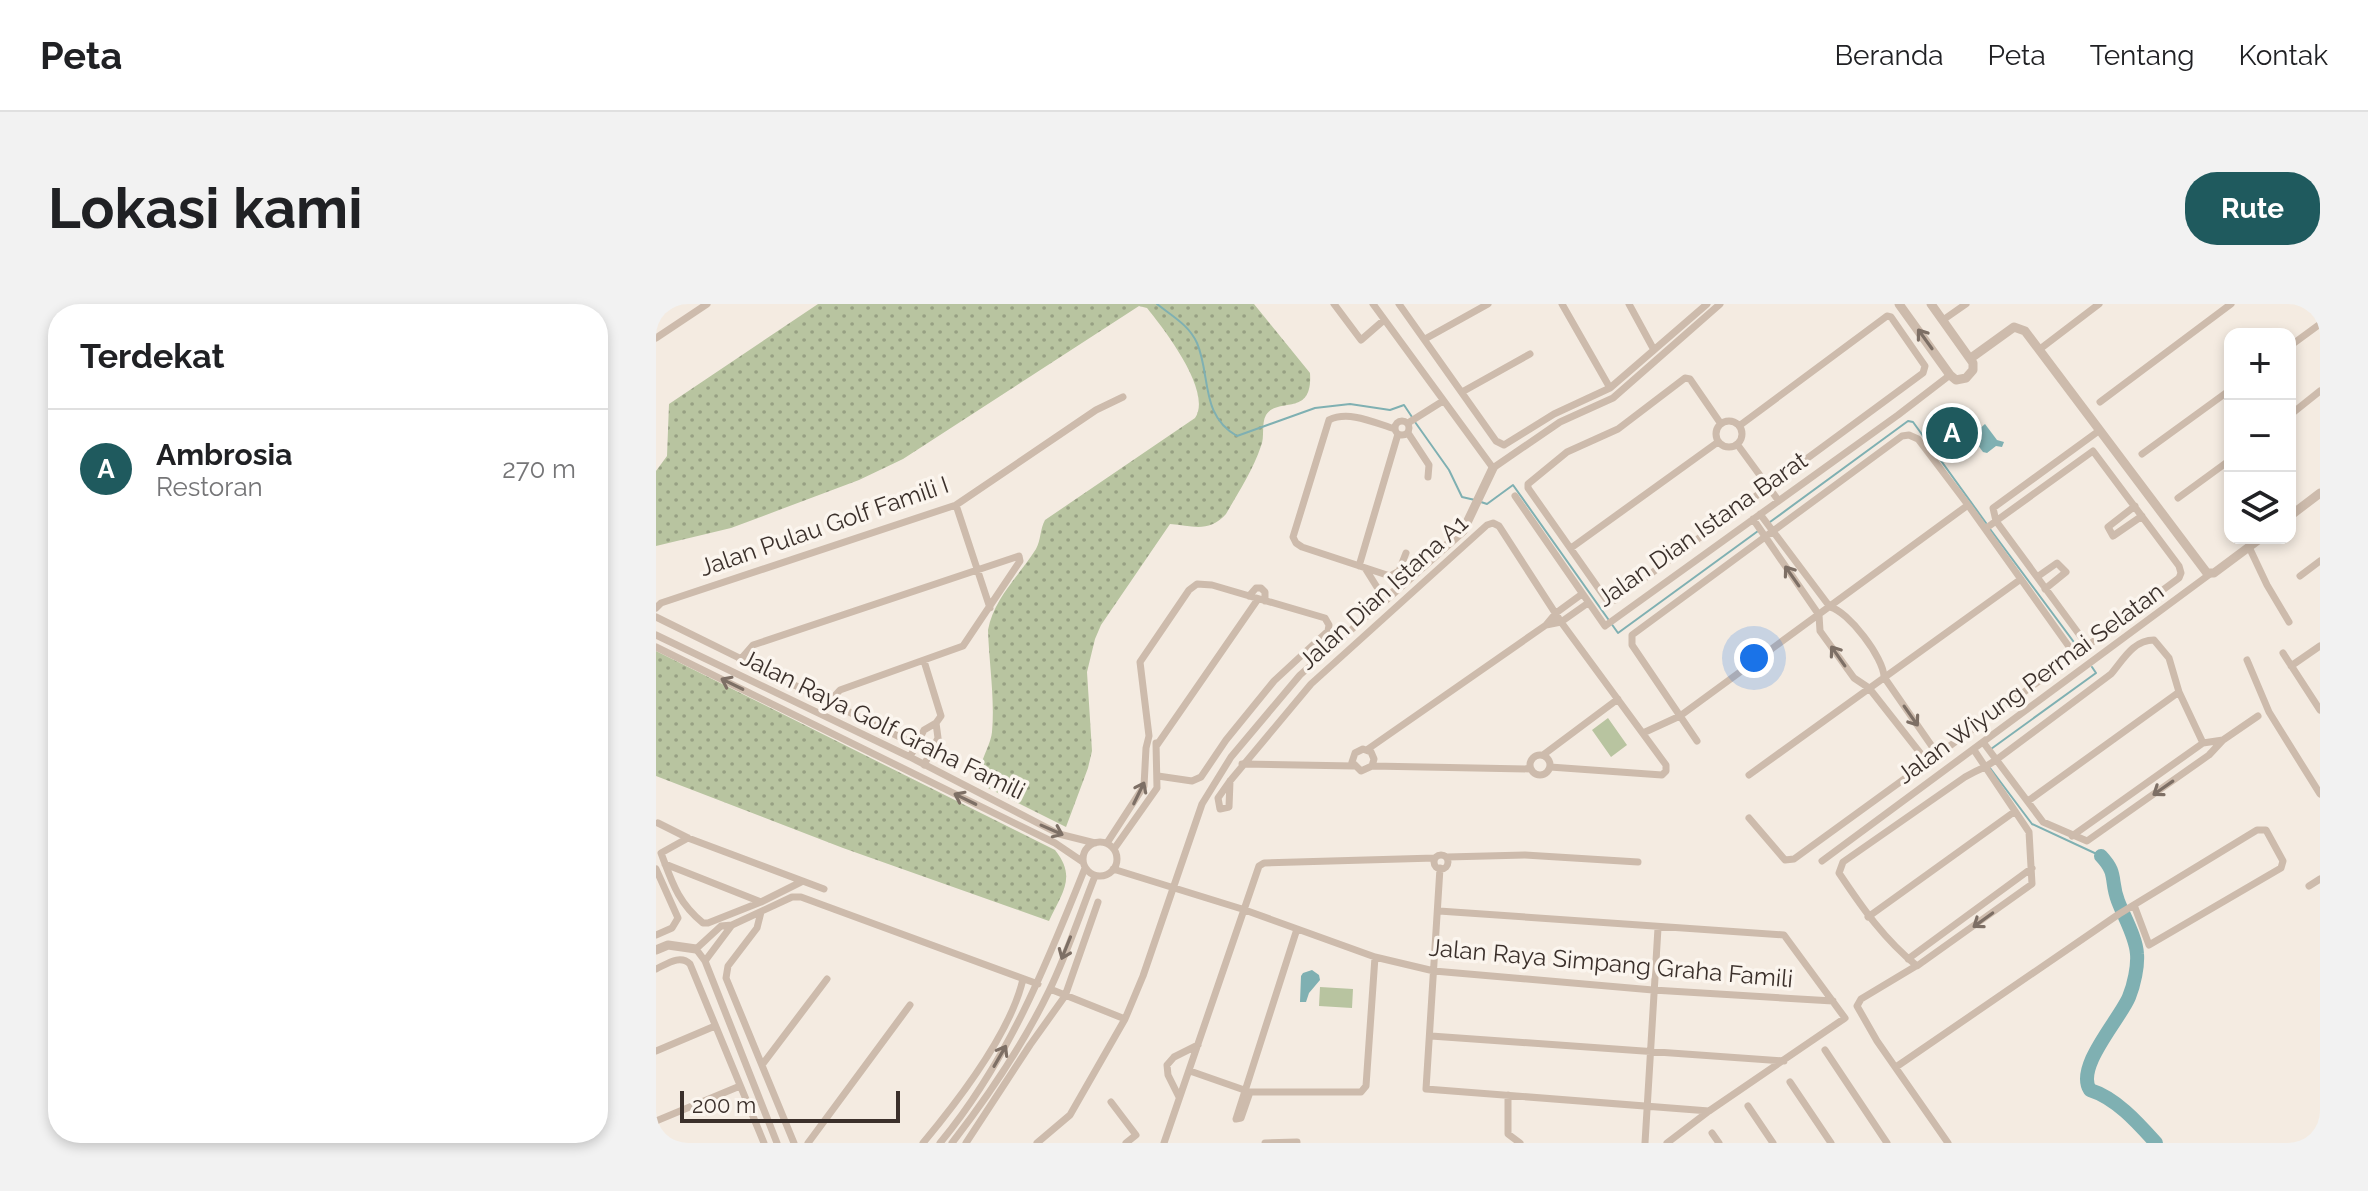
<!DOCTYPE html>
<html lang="id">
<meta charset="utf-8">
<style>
body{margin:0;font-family:Raleway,sans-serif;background:#f2f2f2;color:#202124}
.controls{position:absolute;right:24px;top:24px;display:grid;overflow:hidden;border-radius:16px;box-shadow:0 4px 12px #0003}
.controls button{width:72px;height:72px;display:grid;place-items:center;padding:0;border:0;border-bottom:2px solid #e0e0e0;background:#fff;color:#202124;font:40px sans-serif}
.scale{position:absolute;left:24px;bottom:20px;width:220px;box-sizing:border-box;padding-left:8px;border:4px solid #3b302b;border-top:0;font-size:22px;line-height:28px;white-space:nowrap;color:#3b302b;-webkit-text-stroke:6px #fbf5ee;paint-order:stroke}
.you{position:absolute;left:1098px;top:354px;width:28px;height:28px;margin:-20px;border:6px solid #fff;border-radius:50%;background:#1a73e8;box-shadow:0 0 0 12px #1a73e833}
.badge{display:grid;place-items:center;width:52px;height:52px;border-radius:50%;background:#1f5a5e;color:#fff;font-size:26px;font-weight:700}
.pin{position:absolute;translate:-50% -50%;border:4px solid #fff;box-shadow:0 2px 8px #0006}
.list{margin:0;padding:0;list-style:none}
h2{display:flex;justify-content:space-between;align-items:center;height:104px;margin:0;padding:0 32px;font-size:34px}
h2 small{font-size:26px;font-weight:400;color:#757577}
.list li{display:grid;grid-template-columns:52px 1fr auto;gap:24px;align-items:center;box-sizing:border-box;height:120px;padding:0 32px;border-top:2px solid #e0e0e0}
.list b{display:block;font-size:30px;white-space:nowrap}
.list p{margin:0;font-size:26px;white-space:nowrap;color:#757577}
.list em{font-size:26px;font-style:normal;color:#757577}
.icon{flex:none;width:44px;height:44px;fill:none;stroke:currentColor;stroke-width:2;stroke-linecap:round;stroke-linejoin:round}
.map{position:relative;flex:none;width:1664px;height:839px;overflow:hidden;border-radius:32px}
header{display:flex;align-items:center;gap:48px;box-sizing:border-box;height:112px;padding:0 40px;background:#fff;border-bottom:2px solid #e0e0e0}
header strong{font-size:38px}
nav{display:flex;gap:44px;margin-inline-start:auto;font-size:28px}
.intro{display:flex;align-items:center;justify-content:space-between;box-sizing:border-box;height:192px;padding:0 48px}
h1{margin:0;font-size:56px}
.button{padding:20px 36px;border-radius:32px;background:#1f5a5e;color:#fff;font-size:28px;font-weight:700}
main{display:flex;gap:48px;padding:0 48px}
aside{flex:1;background:#fff;border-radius:32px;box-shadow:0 4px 12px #0003}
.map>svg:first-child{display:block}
.grass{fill:url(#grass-dots)}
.green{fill:#b8c4a0}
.water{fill:#7fb0b2}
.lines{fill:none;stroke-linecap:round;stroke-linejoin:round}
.stream{stroke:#7fb0b2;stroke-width:2}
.river{stroke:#7fb0b2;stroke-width:14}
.minor{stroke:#cdbbac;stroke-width:7}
.tertiary{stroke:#cdbbac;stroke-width:9}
.oneway{stroke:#7d6f65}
.labels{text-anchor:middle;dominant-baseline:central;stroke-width:7;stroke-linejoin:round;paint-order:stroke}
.street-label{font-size:24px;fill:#3b302b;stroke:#fbf5ee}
</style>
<header>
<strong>Peta</strong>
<nav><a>Beranda</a><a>Peta</a><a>Tentang</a><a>Kontak</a></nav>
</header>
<div class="intro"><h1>Lokasi kami</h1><a class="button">Rute</a></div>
<main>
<aside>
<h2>Terdekat<small></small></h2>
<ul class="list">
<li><span class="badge">A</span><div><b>Ambrosia</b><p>Restoran</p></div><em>270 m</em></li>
</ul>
</aside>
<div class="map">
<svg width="1664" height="839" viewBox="0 0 1664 839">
<defs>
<pattern id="grass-dots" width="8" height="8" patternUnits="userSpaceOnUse" patternTransform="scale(2)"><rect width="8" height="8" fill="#b8c4a0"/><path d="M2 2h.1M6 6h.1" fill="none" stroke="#97a083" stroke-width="1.8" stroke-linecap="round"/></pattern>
</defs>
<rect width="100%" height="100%" fill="#f4ebe1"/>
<!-- grass -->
<path class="grass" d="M162,0H598L654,69C657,114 622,92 610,111C605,120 609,133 605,142C597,166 582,189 570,210C553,229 537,222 514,220L445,321L439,335L431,368L436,447L432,464L410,523L328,482C316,466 334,446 336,428C339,395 333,359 332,326C338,294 363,272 380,245C385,236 384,225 389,216L539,114C557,88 508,25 491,4L483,2L247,155L203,176L75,224L0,242V167L11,152L13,100Z
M0,347L399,546C421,573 406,589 393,617L187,544L0,472Z"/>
<!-- green -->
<path class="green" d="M952,414L971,441L955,453L936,426Z
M664,683L697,685L696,704L663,702Z"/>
<!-- water -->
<path class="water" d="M1329,120L1341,136L1348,138L1346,143L1340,142L1331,149L1327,148L1315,132Z
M656,666L663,671L664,676L653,689L650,698H644L645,672L647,669Z"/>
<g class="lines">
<!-- stream -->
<path class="stream" d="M501,0C516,12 533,21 541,39C555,72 544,111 581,132L659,104L694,100L734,106L748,101L756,113
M759,118L793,166L806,193L819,196
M825,198L831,200L857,181L962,329L1102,227
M1114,218L1252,117L1257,118L1330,219
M1334,225L1423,345
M1335,445L1440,369L1436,363
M1334,464L1376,520L1445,552"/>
<!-- river -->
<path class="river" d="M1445,552C1462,570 1454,576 1462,597C1468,613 1480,633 1481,650C1482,662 1478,681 1473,693C1464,715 1419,763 1434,786C1460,794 1482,819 1500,839"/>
<!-- minor -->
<path class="minor" d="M678,0L705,36L728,16
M717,0L837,164L904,118L957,94L1064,0
M743,0L840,137L848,141L898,110L954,84L1051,0
M906,0L954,84
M973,0L998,46
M1659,0L1664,7
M1287,16L1310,0
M0,34L51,0
M769,35L832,0
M1634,42L1664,20
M1384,45L1443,0
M806,88L874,50
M1444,98L1575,0
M1634,111L1664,87
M739 124a7 7 0 1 1 14 0a7 7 0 1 1-14 0Z
M1060 130a13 13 0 1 1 26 0a13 13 0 1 1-26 0Z
M752,119L787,97
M1065,120L1034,75L1029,74L962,125L911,148L872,180V184L950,295L959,296L1267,69L1269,62L1235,13L1231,12L1083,122
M739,125C719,119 693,106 673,116L637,233L640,239L646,243L734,272L743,267L750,249
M752,129L773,161L772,173
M1081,140L1122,196
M1486,150L1574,86
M859,192L949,322L1242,111L1294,71
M1522,194L1574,156
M300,201L334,304
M1479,202L1452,223L1457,232L1486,212
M1104,210L1174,303
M1097,215L1163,311
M1329,225L1437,147L1523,262L1525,269L1523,274L1419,351
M1593,243L1611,281L1633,318
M915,244L1062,138
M703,262L742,130
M1644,272L1664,257
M1381,273L1401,259L1410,268L1389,285
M926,290L900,309L890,321L905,318L932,299
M593,292L600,284H605L609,288V297
M1174,303C1192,307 1228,354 1228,373
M0,304L5,299L300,201L440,106L467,93
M1163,311L1164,327L1198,374L1213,384L1272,459
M0,313L260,441
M0,331L254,453L403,530L439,539
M1431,341L1340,217L1337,204L1444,126
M0,343L399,539L427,558
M1627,349L1664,406
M84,356L97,341L363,252L364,257L307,342L184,386L173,398
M1591,356L1613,408L1664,490
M1635,362L1664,342
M1228,373L1282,451
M987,429L1024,412L1312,201
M1041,437L976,341V331L1246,132L1253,131L1262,135L1312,201L1419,351L1138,555L1129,556L1093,514
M1327,438L1387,518L1431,537L1553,451L1567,436L1602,412
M501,441L602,295
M712,445L890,321
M1318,446L1373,528L1376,580L1261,662C1228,635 1207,605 1183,569L1187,558L1309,473C1316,469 1322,466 1329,463L1340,456L1455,370C1467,356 1477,336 1498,336L1513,354L1523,388L1547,439
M874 461a10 10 0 1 1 20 0a10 10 0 1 1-20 0Z
M887,451L962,395
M254,453L268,426L280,419
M586,460L698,462
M268,461L282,434L280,419L285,412L268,357
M716,462L718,455L715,448L707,445L699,449L696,458L705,467L716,462L875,465
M1093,471L1365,275
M574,477L573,503L564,505L562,494L574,477L655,380L831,221L837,219L843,222L905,318L1010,461V467L1006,471L894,463
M1372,497L1523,388
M2,519L32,534L168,585
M1416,532L1547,439L1567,436
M32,534L5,549C16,578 22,599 47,619H52L105,598
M427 555a17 17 0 1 1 34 0a17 17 0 1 1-34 0Z
M451,539L488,482L490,444L493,432L484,358L533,286L541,280L556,281L669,314L673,321L672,327L618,377L570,436L545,473L536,477L502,472
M458,545L501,484L500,439
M778 558a7 7 0 1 1 14 0a7 7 0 1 1-14 0Z
M791,553L869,551L982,558
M1166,557L1554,270
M9,560L105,598L145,578
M784,564L770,785L1053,807
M0,565L22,614L16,624L0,631
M457,565L586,605L719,653L778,667L997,686L1177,697
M1653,582L1664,575
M783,607L1128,631L1189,714L1053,807L1011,839
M105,608L101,624L72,662L70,674L138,839
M1212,613L1358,508
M1252,655L1376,564
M49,657L76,621
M1260,662L1205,695L1201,702L1221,737L1292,839
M0,665C11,660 24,650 34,660L108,839
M394,685L469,715
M775,732L1128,757
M1169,746L1231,839
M0,747L59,722
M106,761L171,675
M1240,763L1463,610L1601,526H1610L1627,557L1625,564L1493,641L1478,601
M534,767L594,788H705L710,782L719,653
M1134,778L1175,839
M594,788L585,814L580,815L641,625
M852,791V830L864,839
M523,793L512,771L511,761L518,753L542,741
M455,798L480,831L470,839
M1092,802L1117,839
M0,817L84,782
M1056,829L1063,839
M121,839L49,657L40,645L65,622L76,621L136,593H145L382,680
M152,839L254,701
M267,839C302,797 355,728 367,675
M284,839C352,757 390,662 429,564
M296,839C333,791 367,741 393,687C411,650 424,610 439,572
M310,839L374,741L409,692L442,598
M381,839L414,811L469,715L487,672L546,500L575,453L644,371L729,296L709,264
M508,839L603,562L608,559L779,554
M609,839L641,838
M989,839L1002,624"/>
<!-- tertiary -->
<path class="tertiary" d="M1243,0L1294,71L1300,76L1310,74L1317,66V59L1275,0
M1315,54L1358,23L1369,27L1551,269H1558L1605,234
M1634,212L1664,189
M729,296L807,227L837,164
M0,646L12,641L40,645"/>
</g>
<!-- one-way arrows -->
<defs><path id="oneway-shaft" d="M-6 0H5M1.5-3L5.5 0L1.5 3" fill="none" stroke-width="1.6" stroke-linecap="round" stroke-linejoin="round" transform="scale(2)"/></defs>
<g class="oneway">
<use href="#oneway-shaft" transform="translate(1269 35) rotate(-126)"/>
<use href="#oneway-shaft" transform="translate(1136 272) rotate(-125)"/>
<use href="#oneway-shaft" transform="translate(1182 352) rotate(-125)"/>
<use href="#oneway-shaft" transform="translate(76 380) rotate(-154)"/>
<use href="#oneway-shaft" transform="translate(1255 412) rotate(55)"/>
<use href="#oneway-shaft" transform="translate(1507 484) rotate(145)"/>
<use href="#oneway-shaft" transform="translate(483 489) rotate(-64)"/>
<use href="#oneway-shaft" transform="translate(309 495) rotate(-154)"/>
<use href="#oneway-shaft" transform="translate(396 526) rotate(24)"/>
<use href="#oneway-shaft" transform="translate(1327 616) rotate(144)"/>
<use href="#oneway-shaft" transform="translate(410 644) rotate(112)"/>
<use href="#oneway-shaft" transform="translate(344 752) rotate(-60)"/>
</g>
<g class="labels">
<!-- street labels -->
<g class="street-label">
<text transform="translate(168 222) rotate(-19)">Jalan Pulau Golf Famili I</text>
<text transform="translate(1046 225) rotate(-35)">Jalan Dian Istana Barat</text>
<text transform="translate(727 288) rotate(-42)">Jalan Dian Istana A1</text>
<text transform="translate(1374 379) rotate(-36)">Jalan Wiyung Permai Selatan</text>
<text transform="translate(227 420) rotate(26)">Jalan Raya Golf Graha Famili</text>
<text transform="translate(955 659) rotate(5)">Jalan Raya Simpang Graha Famili</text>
</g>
</g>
</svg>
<div class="controls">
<button>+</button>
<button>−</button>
<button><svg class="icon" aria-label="layers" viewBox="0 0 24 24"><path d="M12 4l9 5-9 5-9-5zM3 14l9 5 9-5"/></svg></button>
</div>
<div class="scale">200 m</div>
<div class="you"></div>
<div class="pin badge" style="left:1296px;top:129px">A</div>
</div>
</main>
